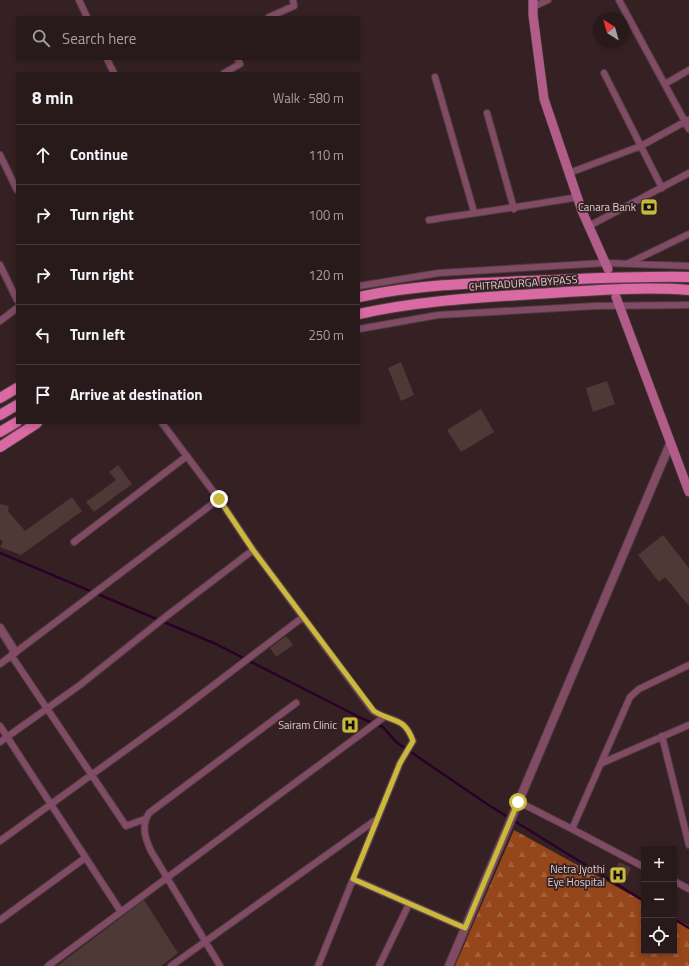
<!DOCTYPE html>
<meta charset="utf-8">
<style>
body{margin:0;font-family:"Titillium Web",sans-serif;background:#302224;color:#f1f3f6}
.controls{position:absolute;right:12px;bottom:12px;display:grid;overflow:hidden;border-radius:0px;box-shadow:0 2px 6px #0003}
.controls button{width:36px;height:36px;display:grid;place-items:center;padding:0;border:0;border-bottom:1px solid #44383a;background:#28191b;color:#f1f3f6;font:20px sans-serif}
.compass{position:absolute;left:593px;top:12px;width:36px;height:36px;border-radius:50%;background:#28191b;box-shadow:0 2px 6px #0003;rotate:323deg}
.stop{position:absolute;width:12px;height:12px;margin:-9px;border:3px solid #c9ba3a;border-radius:50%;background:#fff}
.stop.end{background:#c9ba3a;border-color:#fff;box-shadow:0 1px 4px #0008}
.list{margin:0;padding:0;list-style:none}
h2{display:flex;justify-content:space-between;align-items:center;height:52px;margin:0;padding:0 16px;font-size:17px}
h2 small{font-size:13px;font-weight:400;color:#a5a0a3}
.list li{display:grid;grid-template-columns:26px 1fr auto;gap:12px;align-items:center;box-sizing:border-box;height:60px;padding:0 16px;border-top:1px solid #44383a}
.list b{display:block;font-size:15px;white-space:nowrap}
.list em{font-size:13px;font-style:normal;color:#a5a0a3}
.icon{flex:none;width:22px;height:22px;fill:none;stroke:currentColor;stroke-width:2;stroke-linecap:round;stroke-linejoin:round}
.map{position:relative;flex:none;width:689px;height:966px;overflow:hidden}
.search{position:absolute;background:#28191b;box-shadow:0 2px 6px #0003;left:16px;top:16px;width:344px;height:44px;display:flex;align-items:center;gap:10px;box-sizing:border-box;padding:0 14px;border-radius:0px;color:#a5a0a3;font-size:15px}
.panel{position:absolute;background:#28191b;box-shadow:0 2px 6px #0003;left:16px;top:72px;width:344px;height:352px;border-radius:0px}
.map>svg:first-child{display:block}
.forest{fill:url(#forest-firs)}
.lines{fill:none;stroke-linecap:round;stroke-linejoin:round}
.stream{stroke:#2a0028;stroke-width:2.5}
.building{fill:#4e3936}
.minor-casing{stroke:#503d40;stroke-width:8}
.tertiary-casing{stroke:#503d40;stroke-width:10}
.secondary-casing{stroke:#503d40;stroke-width:10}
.primary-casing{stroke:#503d40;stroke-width:12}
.minor{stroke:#814b66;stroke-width:6}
.tertiary{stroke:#814b66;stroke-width:8}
.secondary{stroke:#b25d89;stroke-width:9}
.primary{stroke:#d96aa4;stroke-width:10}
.route{stroke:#c9ba3a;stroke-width:5}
.labels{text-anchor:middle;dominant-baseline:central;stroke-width:3.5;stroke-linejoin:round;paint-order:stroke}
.poi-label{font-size:11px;fill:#dcced0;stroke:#352124;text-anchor:end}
.street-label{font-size:11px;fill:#dcced0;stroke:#352124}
</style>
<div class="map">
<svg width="689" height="966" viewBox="0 0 689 966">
<defs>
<pattern id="forest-firs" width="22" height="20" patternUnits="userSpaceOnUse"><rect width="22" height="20" fill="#95461a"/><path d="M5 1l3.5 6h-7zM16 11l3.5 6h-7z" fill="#a3603a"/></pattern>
</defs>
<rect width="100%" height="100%" fill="#352124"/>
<!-- forest -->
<path class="forest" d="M514,830L644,902V951H674V918L689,926V966H455Z"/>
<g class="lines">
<!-- stream -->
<path class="stream" d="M0,553L216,644L363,719L383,727L396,742L490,806L644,901
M674,919L689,928"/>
</g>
<!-- building -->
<path class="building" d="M401,362L414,395L401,401L388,368Z
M607,381L615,404L593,412L586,388Z
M481,409L494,432L461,452L447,430Z
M118,465L132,484L94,512L86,502L116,480L109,472Z
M72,497L82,511L21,555L0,547L3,542L0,539V504L9,506L8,511L25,531Z
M663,535L689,568V606L665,577L659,582L638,555Z
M286,636L293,645L276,657L270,648Z
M350,716L358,727L349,734L341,723Z
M619,862L631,868L623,885L611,879Z
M144,900L178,953L161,966H57Z"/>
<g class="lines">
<!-- minor casing -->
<g class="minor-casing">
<path id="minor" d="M79,0L87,17
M619,0L689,129
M533,7L548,0
M269,17L294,6L293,0
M107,59L114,73
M224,73L240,64L238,59
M604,73L662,188
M435,77L474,212
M665,84L689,70
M487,113L514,209
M0,155L17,190
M569,173L641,146L688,120
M429,220C479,212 528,206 578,197
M589,226L689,173
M629,263L689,234
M0,265L17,300
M359,286L439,273L605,263L689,266
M0,321L17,308
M359,329L438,315L595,306L689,305
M162,423L219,499L253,550L373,711C393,723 404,716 413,741L400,763L318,966
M74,542L187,456
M11,655L126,826L145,819
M0,664L219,499
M0,726L121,912
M662,736L689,845
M0,742L80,685L164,618L253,550
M602,763L689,725
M519,802L572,829
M0,841L177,713L303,617
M644,867L572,829L630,697L639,689L689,665
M353,879L465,928
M674,881L689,889
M0,920L85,858
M48,966L384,717
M171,966L377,819
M220,966L151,851C145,838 141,826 149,813L296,703
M379,966L409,904"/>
</g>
<!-- tertiary casing -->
<g class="tertiary-casing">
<path id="tertiary" d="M0,628L15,652
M449,966L670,444"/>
</g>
<!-- secondary casing -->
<g class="secondary-casing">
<path id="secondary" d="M533,0V15L544,99L582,211L608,269
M616,297L689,492"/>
</g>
<!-- primary casing -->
<g class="primary-casing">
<path id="primary" d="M359,297C414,285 472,283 528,281C582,279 635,276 689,277
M359,314C417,301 475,298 534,294C584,291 639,286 689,290
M0,398L17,388
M0,415L17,405
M0,432L17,422
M0,447L37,423"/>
</g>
<!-- minor -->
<use href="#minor" class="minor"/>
<!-- tertiary -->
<use href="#tertiary" class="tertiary"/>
<!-- secondary -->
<use href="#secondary" class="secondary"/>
<!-- primary -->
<use href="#primary" class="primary"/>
</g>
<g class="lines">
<!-- route -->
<path class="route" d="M219,499L253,550L374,711C393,723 404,716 413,741L400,763L353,879L465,928L518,802"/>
</g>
<!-- icons -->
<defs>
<g id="bank-square" transform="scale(0.9)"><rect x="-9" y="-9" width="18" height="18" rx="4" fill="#c9ba3a" stroke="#352124"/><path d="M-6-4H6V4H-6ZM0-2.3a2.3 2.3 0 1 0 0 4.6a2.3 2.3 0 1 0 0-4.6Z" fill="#111"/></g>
<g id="hospital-square" transform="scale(0.9)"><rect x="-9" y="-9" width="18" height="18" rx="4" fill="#c9ba3a" stroke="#352124"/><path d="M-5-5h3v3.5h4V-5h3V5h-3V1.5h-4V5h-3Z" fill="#111"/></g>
</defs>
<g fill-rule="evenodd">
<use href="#bank-square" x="649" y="207"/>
<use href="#hospital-square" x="350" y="725"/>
<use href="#hospital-square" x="618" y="875"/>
</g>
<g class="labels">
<!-- poi labels -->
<g class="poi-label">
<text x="636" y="207">Canara Bank</text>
<text x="337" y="725">Sairam Clinic</text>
<text x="605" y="869">Netra Jyothi<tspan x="605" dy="13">Eye Hospital</tspan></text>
</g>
<!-- street labels -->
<g class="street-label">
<text transform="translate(523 283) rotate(-4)">CHITRADURGA BYPASS</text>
</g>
</g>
</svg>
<div class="controls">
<button>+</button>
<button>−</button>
<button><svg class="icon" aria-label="locate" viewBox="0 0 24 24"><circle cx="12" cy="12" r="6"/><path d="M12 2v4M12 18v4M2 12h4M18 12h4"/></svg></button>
</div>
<svg class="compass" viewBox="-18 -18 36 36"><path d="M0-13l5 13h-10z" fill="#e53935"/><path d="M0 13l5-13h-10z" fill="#a5a0a3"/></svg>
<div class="stop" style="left:518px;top:802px"></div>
<div class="stop end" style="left:219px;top:499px"></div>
<div class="search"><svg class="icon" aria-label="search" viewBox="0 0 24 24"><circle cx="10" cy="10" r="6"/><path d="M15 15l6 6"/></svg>Search here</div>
<section class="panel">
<h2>8 min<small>Walk · 580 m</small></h2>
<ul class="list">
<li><svg class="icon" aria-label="ahead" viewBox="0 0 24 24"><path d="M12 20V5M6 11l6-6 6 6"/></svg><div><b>Continue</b></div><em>110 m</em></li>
<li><svg class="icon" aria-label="right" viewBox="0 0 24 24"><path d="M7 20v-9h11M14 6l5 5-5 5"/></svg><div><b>Turn right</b></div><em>100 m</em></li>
<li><svg class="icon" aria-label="right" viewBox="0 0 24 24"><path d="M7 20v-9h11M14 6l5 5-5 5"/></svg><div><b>Turn right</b></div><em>120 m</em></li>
<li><svg class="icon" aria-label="left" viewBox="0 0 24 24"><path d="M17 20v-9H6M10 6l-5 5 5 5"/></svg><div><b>Turn left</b></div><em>250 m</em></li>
<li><svg class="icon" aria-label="arrive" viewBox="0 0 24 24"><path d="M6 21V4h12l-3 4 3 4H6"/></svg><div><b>Arrive at destination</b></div></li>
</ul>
</section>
</div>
